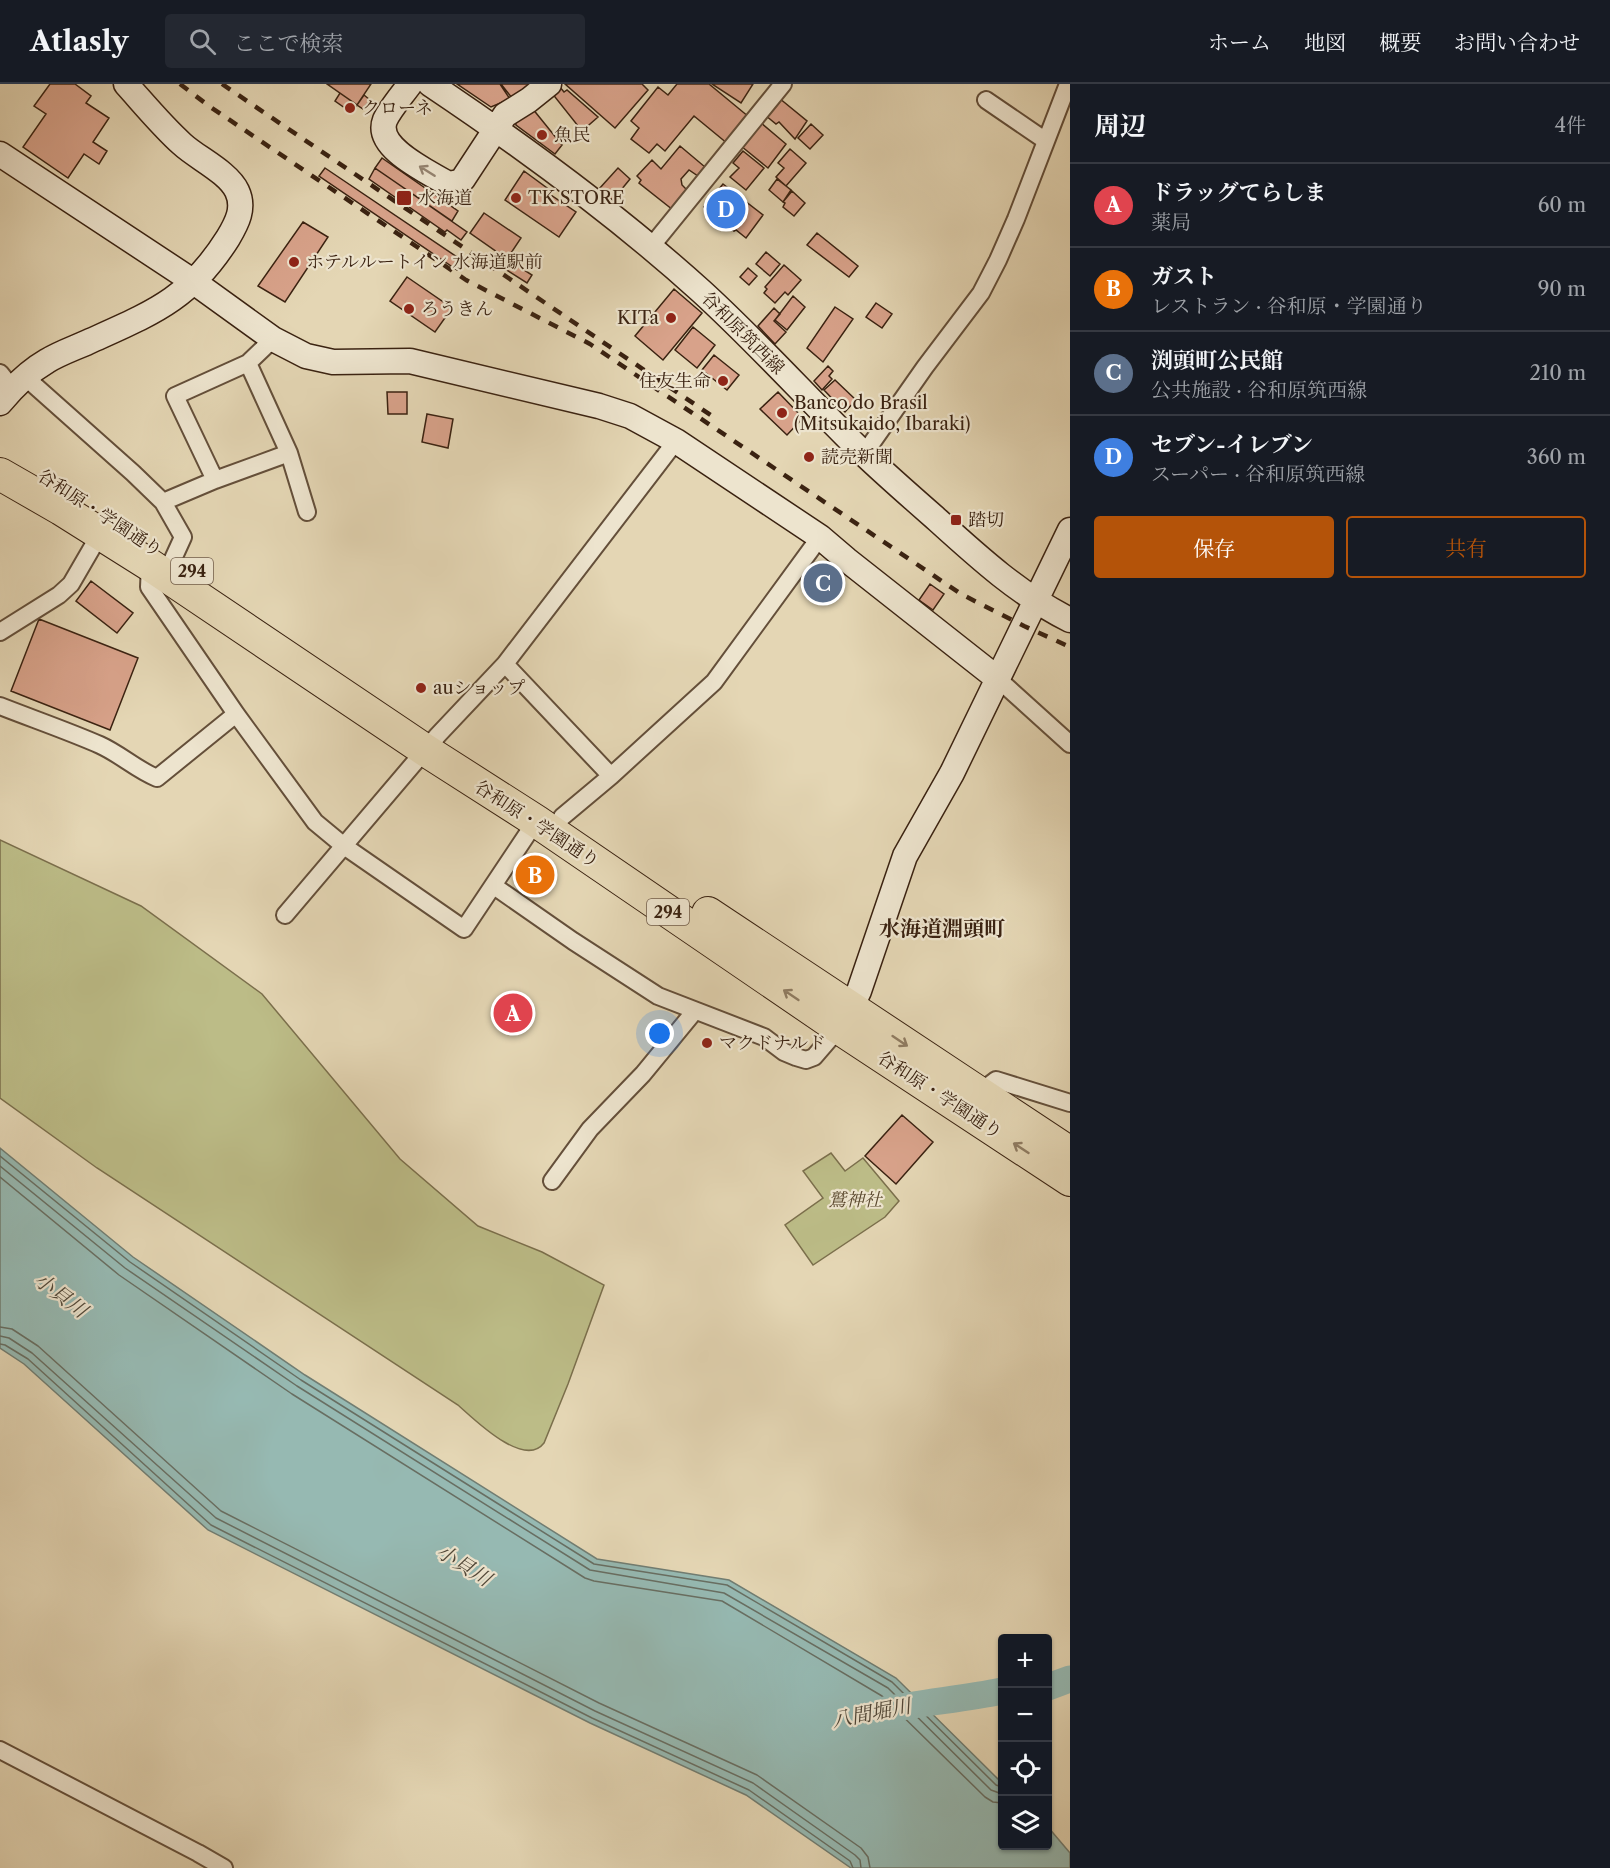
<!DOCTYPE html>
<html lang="ja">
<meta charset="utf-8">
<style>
body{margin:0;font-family:"Libre Caslon Text","Noto Serif JP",serif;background:#242831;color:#f1f3f6}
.controls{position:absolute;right:18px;bottom:18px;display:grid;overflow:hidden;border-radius:6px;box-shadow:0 2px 4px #0004}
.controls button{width:54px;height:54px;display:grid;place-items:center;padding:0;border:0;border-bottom:2px solid #363941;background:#171b24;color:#f1f3f6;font:30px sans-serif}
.you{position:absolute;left:660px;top:950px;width:21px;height:21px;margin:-15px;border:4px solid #fff;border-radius:50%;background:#1a73e8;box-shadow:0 0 0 9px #1a73e833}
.badge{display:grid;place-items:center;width:39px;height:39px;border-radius:50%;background:#b45309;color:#fff;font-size:20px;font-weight:700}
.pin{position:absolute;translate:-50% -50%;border:3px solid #fff;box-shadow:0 2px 6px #0006}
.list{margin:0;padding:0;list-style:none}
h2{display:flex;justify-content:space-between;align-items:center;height:78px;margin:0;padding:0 24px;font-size:26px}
h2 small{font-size:20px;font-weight:400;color:#9ea1a6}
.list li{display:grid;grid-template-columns:39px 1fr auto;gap:18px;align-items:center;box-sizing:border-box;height:84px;padding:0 24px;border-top:2px solid #363941}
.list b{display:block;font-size:22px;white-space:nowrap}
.list p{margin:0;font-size:20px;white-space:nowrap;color:#9ea1a6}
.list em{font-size:20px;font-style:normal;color:#9ea1a6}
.actions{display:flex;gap:12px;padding:18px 24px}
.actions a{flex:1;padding:14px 0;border:2px solid #b45309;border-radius:6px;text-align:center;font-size:21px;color:#b45309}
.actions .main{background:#b45309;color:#fff}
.icon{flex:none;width:33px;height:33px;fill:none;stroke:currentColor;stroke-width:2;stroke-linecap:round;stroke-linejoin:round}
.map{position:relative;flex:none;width:1070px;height:1784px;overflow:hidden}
header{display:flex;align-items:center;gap:36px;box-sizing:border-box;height:84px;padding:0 30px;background:#171b24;border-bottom:2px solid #363941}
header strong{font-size:28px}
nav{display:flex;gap:33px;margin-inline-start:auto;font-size:21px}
.search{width:420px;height:54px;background:#242831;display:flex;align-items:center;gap:15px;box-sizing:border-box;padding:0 21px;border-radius:6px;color:#9ea1a6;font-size:22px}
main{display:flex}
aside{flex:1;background:#171b24}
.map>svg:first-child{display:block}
.green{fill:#bcbc87;stroke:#7b6f4c;stroke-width:1.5}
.water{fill:#96b9b2;stroke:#717d72;stroke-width:1.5}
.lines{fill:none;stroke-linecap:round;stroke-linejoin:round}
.shore{stroke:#686e62;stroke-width:1.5}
.river{stroke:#96b9b2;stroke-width:27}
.building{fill:#d8a28a;stroke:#3a2211;stroke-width:1.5}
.street-casing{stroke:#644f3a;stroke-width:20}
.secondary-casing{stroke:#3a2211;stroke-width:27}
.highway-casing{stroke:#3a2211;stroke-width:34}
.street{stroke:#ede4ce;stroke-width:16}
.secondary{stroke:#ede4ce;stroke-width:24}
.highway{stroke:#e4d6b4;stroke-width:32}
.rail{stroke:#3a2211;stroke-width:4.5;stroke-dasharray:10 10;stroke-linecap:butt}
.oneway{stroke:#948370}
.oneway2{stroke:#8f7c62}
.poi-dot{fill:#8f2418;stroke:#ede4ce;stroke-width:2}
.labels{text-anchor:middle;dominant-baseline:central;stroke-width:4.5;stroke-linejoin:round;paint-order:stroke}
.shield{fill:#ede4ce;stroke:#705c4a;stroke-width:1.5}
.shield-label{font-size:16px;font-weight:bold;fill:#3a2211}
.poi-label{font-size:18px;fill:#3a2211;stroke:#ede4ce;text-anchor:start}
.street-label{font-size:18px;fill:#3a2211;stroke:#ede4ce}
.park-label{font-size:18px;font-style:italic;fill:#5a482e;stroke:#ede4ce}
.water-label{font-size:20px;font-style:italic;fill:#514839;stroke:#ede4ce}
.quarter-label{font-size:21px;font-weight:bold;fill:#3a2211;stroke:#ede4ce}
</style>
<header>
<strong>Atlasly</strong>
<div class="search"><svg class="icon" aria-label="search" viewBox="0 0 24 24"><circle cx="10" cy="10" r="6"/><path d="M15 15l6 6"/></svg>ここで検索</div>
<nav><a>ホーム</a><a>地図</a><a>概要</a><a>お問い合わせ</a></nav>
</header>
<main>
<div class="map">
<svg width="1070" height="1784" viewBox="0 0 1070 1784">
<rect width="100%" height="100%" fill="#e4d6b4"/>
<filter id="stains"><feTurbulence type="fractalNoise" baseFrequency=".00333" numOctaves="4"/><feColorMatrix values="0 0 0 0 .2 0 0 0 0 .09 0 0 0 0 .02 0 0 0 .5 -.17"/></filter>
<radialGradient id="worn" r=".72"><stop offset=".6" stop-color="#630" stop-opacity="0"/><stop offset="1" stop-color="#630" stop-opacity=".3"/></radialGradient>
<!-- green -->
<path class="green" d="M0,756L141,822L262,910L400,1075L478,1142L542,1168L604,1201L568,1300L544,1359C524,1385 474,1335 458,1321L97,1084L0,1014Z
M831,1069L845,1087L863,1074L899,1117L885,1133L813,1181L785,1141L823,1114L803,1087Z"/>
<!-- water -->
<path class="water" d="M0,1064L133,1173L305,1291L597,1475L729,1496L896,1594L1002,1699V1762H1048V1743L1070,1769V1784H851L746,1711L590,1639L208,1446L24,1280L0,1264Z"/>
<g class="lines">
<!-- shore -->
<path class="shore" d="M0,1072L130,1178L301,1296L594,1480L727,1501L892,1598L996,1701L1002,1703
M0,1082L125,1184L297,1302L590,1486L724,1509L888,1604L991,1706L1002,1710
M0,1093L119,1191L292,1310L585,1494L594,1497L722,1517L882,1612L985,1713L993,1718L1002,1719
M0,1243L12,1245L38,1262L221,1427L599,1619L757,1691L861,1764L868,1773L870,1784
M0,1252L9,1254L32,1269L216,1434L595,1627L753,1699L855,1771L860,1776L861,1784
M0,1260L5,1261L28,1275L211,1441L592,1634L749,1706L850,1777L853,1784"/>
<!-- river -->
<path class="river" d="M1048,1603L1070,1595
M885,1626C924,1618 964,1615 1002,1607"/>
</g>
<!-- building -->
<path class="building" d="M50,0H75L91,12L86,19L109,34L93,58L107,67L99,80L84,70L68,94L23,63L46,30L34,22Z
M327,0H371L357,21Z
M457,0H500L510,15L491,23Z
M501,0H530L512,14Z
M565,0H642L648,6L615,44Z
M677,0H709L749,33L728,60L694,32L665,67L657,60L649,69L631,55L639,44L631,37L658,3L668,11Z
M712,0H753L741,19Z
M559,2L564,8L567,6L598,33L582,47L551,8Z
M340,9L357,21L352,29L335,17Z
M364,11L370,16L363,25L357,21Z
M779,14L807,37L795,55L779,38L776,40L765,31Z
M532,24L562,61L555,70L516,41L515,36Z
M760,38L786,60L768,84L741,62Z
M811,40L823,51L810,65L798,54Z
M680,62L705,83L698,92L689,86L681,95L682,101L687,106L673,126L639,99L641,96L637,92L652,76L661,85Z
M790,65L806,79L786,102L776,93L784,84L778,79Z
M743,67L764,84L746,106L730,93L739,84L733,79Z
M382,74L458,127L452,137L375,84Z
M325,84L463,177L457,186L319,92Z
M375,84L467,148L461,156L447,146L445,148L369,95Z
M618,84L630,95L612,117L599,105Z
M524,87L547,104L545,107L576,128L559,153L505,116Z
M777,95L791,106L783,118L769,106Z
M723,100L763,131L746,154L736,146L734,147L704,123Z
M792,107L805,119L794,132L783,123L785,119L783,118Z
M484,129L521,154L507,175L470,149Z
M303,138L328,153L285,218L258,202Z
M817,149L858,182L849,193L807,161Z
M766,168L780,180L770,192L756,180Z
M507,175L532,191L527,199L502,183Z
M784,181L801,196L788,211L785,208L775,219L764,209L767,205L765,203Z
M748,184L757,192L749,201L740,193Z
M407,193L452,224L435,248L390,217Z
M674,205L702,229L663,276L635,252Z
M793,212L805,223L787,246L775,236Z
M876,219L892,230L882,244L866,233Z
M835,223L853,235L823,278L807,264Z
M774,224L780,230L774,237L786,248L775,260L758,242Z
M693,243L715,261L697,284L675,266Z
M714,271L739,291L727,306L702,286Z
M828,282L833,287L829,292L832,295L822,306L814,297Z
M835,296L856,316L845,328L824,306Z
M387,308H407V330H388Z
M778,308L803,334L787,351L760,325Z
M427,330L453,335L448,364L422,358Z
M823,479L842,492L822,520L804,506Z
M91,497L133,529L117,549L76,517Z
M930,500L944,510L933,526L919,516Z
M39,535L138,574L110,646L11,607Z
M902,1031L933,1058L896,1100L865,1072Z"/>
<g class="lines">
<!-- street casing -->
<g class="street-casing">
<path id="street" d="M986,16L1046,57
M650,164L783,0
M248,279L289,369L307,428
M0,289L12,304
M24,292L133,389L163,418L183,453L173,475
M864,370L925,283L981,209L998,176L1016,135L1068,0
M215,396L175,312L248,279L273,255
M163,418L215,396L289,369
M150,481L149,503L236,630L315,738L344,762L464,845L536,737
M0,548L59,511L71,500L100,450
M505,580L611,692
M998,595L1070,660
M0,622C33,635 68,647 100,661C120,670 137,686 157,694L236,630
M562,733L611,692L714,598L820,453
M494,802L573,857L658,912L764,953L784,968L796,973L806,976L814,973L839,944
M285,831L438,651L505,580L676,357
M979,1009L996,996L1070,1019
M552,1097L590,1045L643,990L694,928
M0,1666L198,1769L224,1784"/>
</g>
<!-- secondary casing -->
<g class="secondary-casing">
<path id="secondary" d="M410,0C403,10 390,25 385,36C374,64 429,88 448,100L459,98L463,95L505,31L529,16L549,0
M430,0C524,63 617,131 701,207C757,258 808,315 862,368C885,390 909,411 933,432C976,471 1018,510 1070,536
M0,70L194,198L273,255L306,272L333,278L410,277L599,322L630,332L676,357L820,453L847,476L998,595
M0,319C14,302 28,288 47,277C60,269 75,264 88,258C152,229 189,216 228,154C237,139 245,124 237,107C228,88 197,74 182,60C162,42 144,20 126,0
M843,937L851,924L859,907L905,772L952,689L1070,446"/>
</g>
<!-- highway casing -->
<g class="highway-casing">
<path id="highway" d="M0,390L61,425L150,481L425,666L536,737L839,944L1070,1096
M708,829L1070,1069"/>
</g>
<!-- street -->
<use href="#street" class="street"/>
<!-- secondary -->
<use href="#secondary" class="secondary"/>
<!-- highway -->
<use href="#highway" class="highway"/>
<!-- rail -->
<path class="rail" d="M180,0L209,22L466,196L590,260L961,510L1024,542L1070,563
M222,0L712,332"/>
</g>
<!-- one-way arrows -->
<defs><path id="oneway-shaft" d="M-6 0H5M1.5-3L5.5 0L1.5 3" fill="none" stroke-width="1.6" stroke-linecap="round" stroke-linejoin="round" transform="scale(1.5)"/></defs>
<use class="oneway" href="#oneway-shaft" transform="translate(427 87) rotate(-148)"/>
<g class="oneway2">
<use href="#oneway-shaft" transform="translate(791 911) rotate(-146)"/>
<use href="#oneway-shaft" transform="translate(900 957) rotate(34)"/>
<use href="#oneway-shaft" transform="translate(1021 1064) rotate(-147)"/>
</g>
<!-- markers -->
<g class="poi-dot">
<circle cx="350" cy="24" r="6"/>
<circle cx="542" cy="51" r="6"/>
<rect x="396" y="106" width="16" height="16" rx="3"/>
<circle cx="516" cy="114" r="6"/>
<circle cx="294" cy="178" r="6"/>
<circle cx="409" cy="225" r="6"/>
<circle cx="671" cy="234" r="6"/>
<circle cx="723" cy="297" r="6"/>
<circle cx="782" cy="329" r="6"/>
<circle cx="809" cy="373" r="6"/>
<rect x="950" y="430" width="12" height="12" rx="3"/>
<circle cx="421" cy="604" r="6"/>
<circle cx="707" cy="959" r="6"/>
</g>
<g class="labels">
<!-- shield labels -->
<g class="shield">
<rect x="171" y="474" width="42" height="26" rx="4.5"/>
<rect x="647" y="815" width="42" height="26" rx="4.5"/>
</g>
<g class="shield-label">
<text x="192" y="487">294</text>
<text x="668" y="828">294</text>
</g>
<!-- poi labels -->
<g class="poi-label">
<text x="362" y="24">クローネ</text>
<text x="554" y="51">魚民</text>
<text x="418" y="114">水海道</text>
<text x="528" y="114">TK STORE</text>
<text x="306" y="178">ホテルルートイン 水海道駅前</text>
<text x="421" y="225">ろうきん</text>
<text x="659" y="234" text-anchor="end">KITa</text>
<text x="711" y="297" text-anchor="end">住友生命</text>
<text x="794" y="319">Banco do Brasil<tspan x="794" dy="21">(Mitsukaido, Ibaraki)</tspan></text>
<text x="821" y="373">読売新聞</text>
<text x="968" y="436">踏切</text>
<text x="433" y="604">auショップ</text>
<text x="719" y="959">マクドナルド</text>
</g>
<!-- street labels -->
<g class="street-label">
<text transform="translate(743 249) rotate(45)">谷和原筑西線</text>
<text transform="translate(100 429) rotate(33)">谷和原・学園通り</text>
<text transform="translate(537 740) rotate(33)">谷和原・学園通り</text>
<text transform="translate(940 1011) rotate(33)">谷和原・学園通り</text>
</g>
<!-- park labels -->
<g class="park-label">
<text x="855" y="1116">鷲神社</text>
</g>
<!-- water labels -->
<g class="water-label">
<text transform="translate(61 1211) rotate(37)">小貝川</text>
<text transform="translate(464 1481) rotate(32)">小貝川</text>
<text transform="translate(871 1629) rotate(-11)">八間堀川</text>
</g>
<!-- quarter labels -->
<g class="quarter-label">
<text x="942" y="844">水海道淵頭町</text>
</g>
</g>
<rect width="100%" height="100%" filter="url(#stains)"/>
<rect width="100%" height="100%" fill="url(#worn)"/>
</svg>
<div class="controls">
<button>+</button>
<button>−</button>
<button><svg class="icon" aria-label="locate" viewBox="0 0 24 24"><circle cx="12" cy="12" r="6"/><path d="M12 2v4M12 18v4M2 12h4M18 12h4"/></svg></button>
<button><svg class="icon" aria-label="layers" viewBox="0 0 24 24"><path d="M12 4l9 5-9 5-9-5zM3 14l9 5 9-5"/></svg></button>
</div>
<div class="you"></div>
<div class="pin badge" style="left:513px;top:929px;background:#e0444e">A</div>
<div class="pin badge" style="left:535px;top:791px;background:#e8710a">B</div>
<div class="pin badge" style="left:823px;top:499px;background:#5c6f8a">C</div>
<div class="pin badge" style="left:726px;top:125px;background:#3f7fe0">D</div>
</div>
<aside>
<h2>周辺<small>4件</small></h2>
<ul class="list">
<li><span class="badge" style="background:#e0444e">A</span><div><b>ドラッグてらしま</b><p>薬局</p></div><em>60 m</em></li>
<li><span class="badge" style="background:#e8710a">B</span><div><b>ガスト</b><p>レストラン · 谷和原・学園通り</p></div><em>90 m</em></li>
<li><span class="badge" style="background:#5c6f8a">C</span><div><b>渕頭町公民館</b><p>公共施設 · 谷和原筑西線</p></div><em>210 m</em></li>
<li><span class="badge" style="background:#3f7fe0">D</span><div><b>セブン-イレブン</b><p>スーパー · 谷和原筑西線</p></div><em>360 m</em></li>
</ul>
<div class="actions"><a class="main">保存</a><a>共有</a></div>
</aside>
</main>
